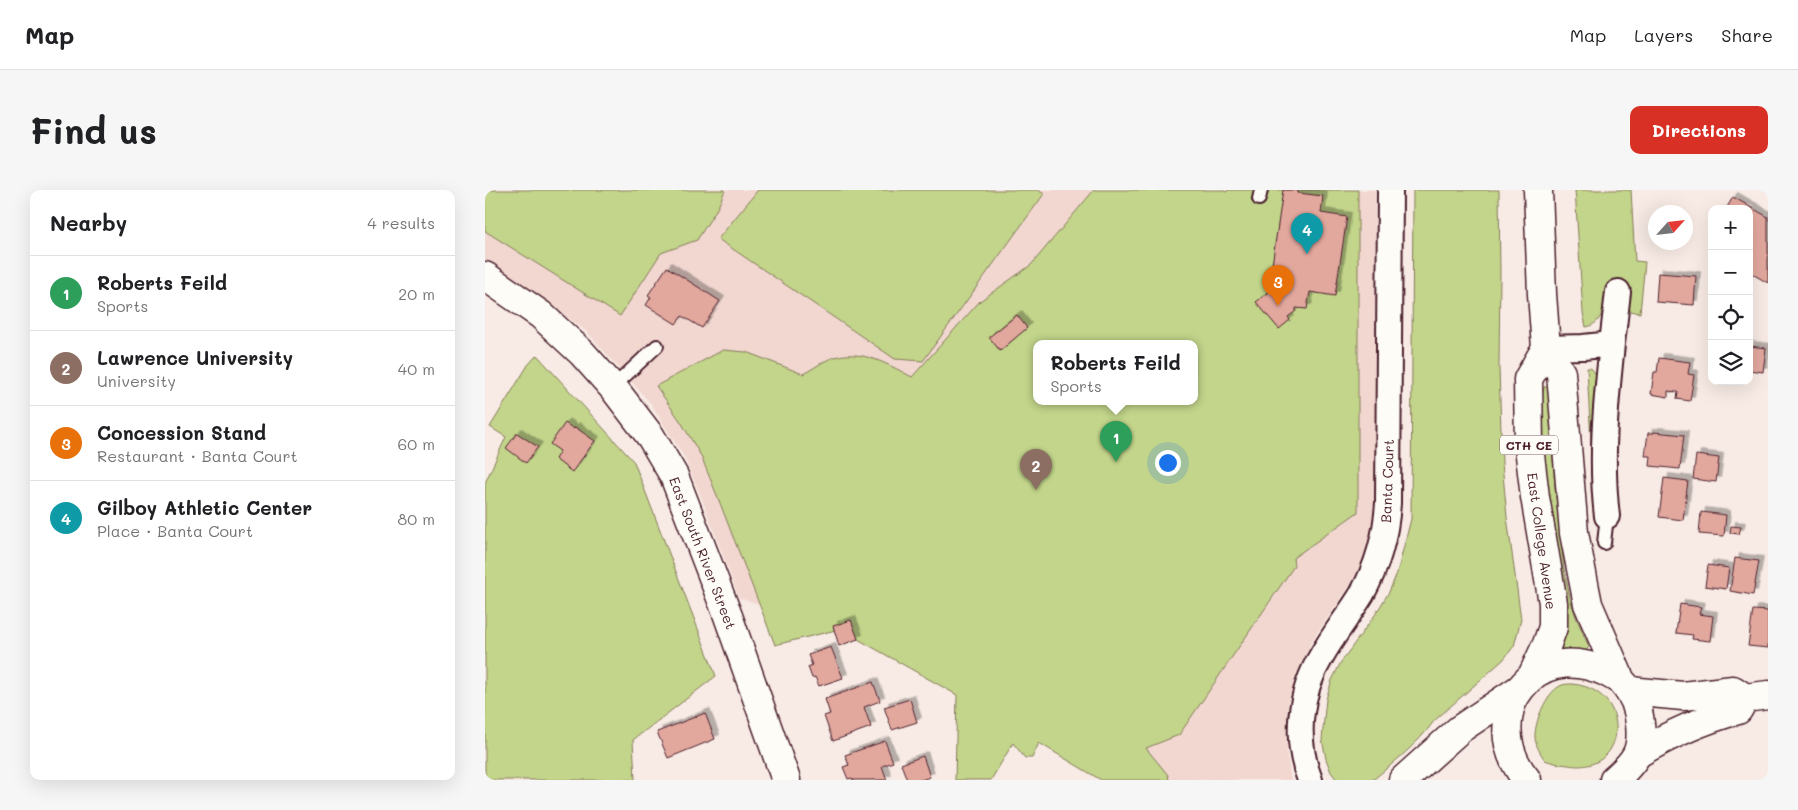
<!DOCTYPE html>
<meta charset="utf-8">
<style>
body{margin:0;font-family:Mali,sans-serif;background:#f6f6f6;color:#202124}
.controls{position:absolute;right:15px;top:15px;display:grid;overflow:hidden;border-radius:10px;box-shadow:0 5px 20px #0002}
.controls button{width:45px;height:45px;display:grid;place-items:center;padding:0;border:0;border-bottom:1px solid #e0e0e0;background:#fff;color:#202124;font:25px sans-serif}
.compass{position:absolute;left:1163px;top:15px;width:45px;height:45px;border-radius:50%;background:#fff;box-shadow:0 5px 20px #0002;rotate:63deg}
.you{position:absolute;left:682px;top:272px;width:18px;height:18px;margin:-12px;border:4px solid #fff;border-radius:50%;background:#1a73e8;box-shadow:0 0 0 8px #1a73e833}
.badge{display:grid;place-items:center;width:32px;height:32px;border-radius:50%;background:#d93025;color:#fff;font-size:16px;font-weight:700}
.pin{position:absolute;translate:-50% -41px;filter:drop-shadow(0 1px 2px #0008)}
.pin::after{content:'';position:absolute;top:26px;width:18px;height:15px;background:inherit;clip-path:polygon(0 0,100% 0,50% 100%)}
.popup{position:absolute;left:548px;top:150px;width:165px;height:65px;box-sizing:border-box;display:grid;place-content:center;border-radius:10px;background:#fff;filter:drop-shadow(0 1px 4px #0005);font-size:16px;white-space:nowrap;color:#757577}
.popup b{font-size:19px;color:#202124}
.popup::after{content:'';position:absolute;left:50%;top:100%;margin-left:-10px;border:10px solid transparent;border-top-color:#fff}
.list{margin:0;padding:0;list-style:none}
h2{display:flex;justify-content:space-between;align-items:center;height:65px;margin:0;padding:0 20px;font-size:21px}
h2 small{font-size:16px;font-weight:400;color:#757577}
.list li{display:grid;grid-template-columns:32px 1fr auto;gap:15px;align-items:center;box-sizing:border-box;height:75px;padding:0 20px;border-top:1px solid #e0e0e0}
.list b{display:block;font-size:19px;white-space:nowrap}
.list p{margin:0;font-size:16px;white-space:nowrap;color:#757577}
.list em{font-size:16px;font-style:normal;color:#757577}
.icon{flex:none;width:28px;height:28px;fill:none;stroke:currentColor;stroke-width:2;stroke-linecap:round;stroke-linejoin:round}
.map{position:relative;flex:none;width:1283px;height:590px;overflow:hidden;border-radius:10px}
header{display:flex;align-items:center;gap:30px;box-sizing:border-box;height:70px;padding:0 25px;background:#fff;border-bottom:1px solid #e0e0e0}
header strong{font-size:24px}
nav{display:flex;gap:28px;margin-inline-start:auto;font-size:18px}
.intro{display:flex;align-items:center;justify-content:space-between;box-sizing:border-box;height:120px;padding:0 30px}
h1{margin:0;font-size:35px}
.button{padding:12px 22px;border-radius:10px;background:#d93025;color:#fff;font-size:18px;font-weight:700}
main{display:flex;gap:30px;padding:0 30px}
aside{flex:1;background:#fff;border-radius:10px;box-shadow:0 5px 20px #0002}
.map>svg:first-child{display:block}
.built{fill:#f1d7d0;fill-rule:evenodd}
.green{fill:#c2d58a;stroke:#867a5a;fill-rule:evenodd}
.building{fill:#e2a89e;stroke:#4a1f2b;filter:url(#shadow)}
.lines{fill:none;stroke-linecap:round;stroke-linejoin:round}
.lane-casing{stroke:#4a1f2b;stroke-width:16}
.street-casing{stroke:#4a1f2b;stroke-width:28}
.secondary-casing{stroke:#4a1f2b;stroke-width:31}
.primary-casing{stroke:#4a1f2b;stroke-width:31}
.lane{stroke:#fdfcf7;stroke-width:12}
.street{stroke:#fdfcf7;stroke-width:24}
.secondary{stroke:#fdfcf7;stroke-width:28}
.primary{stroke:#fdfcf7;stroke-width:28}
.labels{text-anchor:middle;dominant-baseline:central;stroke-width:4.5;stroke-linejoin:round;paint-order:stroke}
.shield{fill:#fdfcf7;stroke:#806168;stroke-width:1}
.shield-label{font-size:12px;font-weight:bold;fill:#4a1f2b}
.street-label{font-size:14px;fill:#4a1f2b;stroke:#fdfcf7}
</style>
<header>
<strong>Map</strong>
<nav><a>Map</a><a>Layers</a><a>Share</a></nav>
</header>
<div class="intro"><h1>Find us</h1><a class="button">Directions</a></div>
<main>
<aside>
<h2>Nearby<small>4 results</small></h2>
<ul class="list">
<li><span class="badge" style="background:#2e9e5b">1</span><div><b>Roberts Feild</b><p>Sports</p></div><em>20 m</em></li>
<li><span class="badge" style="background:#8d6e63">2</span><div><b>Lawrence University</b><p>University</p></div><em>40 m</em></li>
<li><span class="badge" style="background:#e8710a">3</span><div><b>Concession Stand</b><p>Restaurant · Banta Court</p></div><em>60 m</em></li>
<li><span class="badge" style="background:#0f9aa8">4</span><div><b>Gilboy Athletic Center</b><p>Place · Banta Court</p></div><em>80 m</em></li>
</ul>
</aside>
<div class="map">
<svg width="1283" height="590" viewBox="0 0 1283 590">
<defs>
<filter id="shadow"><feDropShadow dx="4.5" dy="-4.5" stdDeviation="0" flood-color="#0004"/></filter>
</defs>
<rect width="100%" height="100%" fill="#f8ebe5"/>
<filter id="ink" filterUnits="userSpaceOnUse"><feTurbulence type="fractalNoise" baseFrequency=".02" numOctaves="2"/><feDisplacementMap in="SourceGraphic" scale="10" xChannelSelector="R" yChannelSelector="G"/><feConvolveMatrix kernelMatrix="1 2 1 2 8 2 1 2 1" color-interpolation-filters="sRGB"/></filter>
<g filter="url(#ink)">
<!-- built -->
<path class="built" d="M0,0H890V291L889,322L886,342L880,368L871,387L827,450L810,487L803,515L801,542L802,565L806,590H629L354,439L254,408L217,309L199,267L166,214L102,142L88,131L0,69ZM552,153H710V211H552Z"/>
<!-- green -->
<path class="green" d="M0,0H240L233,17L212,50L176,63L135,126L0,41Z
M273,0H553L559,4L438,171L410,169L233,49Z
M609,0H736L741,2L743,0H873V322L808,368L809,376L694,545L661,558L683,585L684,590H616L554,553L547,568H540L528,553L506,590H470L472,505L355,439L290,455L233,308L216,266L196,232L171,196L238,160L261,162L318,184C326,180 334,174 342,170C371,156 401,173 427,187L495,111L546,75ZM552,153H710V211H552Z
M928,0H1014L1015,83L1014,178L1017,273L1022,327L1036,429L1029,456L1018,470L949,531C933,554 909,572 888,590H852L846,582L841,569L837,549L841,509L847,490L856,472L890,425L904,402L912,383L926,329Z
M1090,0H1146L1150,71L1160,72L1155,123L1145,121L1141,100L1120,98C1119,114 1120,133 1101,137L1098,123Z
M52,165L149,272L231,486L148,550L150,590H0V293L21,247L5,237L43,175Z
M1102,178H1106L1110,183L1112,189L1108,224L1106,253Z
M1059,197H1063L1070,297L1079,379L1085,408L1091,427L1104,457L1099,463L1076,462L1074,457L1065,335L1057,249L1055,219Z
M1087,494C1149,499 1144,586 1083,575C1075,574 1067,573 1060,570C1055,563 1051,556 1050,548C1049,533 1061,503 1075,496C1078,494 1083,494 1087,494Z"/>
<!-- building -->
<path class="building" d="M798,0H813V3L838,6L836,23L862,27L850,106L825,102L822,119L811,118V121L803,127L805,130L794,139L771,112L783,103Z
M1248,7L1283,27V93L1264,82V19H1241Z
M182,77L235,111L217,138L197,126L191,134L161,115L166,107L163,105Z
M1173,83L1211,86L1209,115L1171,112Z
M532,125L542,138L515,161L504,147Z
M1264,156L1281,158L1278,182L1264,180Z
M1174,168L1205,172L1203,184L1209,185L1205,211L1192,209L1193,202L1183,201V207L1166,204L1169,182H1172Z
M80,233L89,239L90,237L110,251L87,282L70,269L75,261L65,254Z
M1169,242L1199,245L1195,279L1165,276L1166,266H1160L1163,243H1169Z
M32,243L53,257L41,273L21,258Z
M1211,265L1234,268L1231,292L1208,289Z
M1179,288L1203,291L1198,330L1174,327Z
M1216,322L1241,325L1239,346L1214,344Z
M1246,336L1256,337L1254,344L1245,343Z
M1250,368L1274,371L1268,405L1245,401Z
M1223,375L1244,378L1241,399L1220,396Z
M1195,414L1216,417L1214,424L1228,426L1225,451L1207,449L1208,445L1191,443Z
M1268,420L1283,421V458L1263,456Z
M366,430L373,449L354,456L348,436Z
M346,457L358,488L334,496L330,487L327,488L323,477L327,475L323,465Z
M388,492L395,511L379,517L386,537L348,551L339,526L345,524L340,509Z
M425,509L432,532L407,540L399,517Z
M220,523L230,549L183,568L172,542Z
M400,551L408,572L397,576L402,590H368L367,588L363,589L358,577L364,575L360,565Z
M438,566L445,587L436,590H422L416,574Z"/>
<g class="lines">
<!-- lane casing -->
<g class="lane-casing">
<path id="lane" d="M774,9L776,0
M128,197L172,156
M1119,353L1122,326"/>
</g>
<!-- street casing -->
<g class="street-casing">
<path id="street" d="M1127,154L1133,102
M1061,158L1098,157L1127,154C1121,212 1115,268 1122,326
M825,590C809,549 814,503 837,465C849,444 864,425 877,404C893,375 901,345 903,313L905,0"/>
</g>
<!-- secondary casing -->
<g class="secondary-casing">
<path id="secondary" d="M0,86L56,125L97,163L130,200L166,247L189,286L243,426L301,590
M1144,501L1198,506L1248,500L1260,508L1283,505
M1152,564C1184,545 1216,530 1253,520L1260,508
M918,590L975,539L1033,500"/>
</g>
<!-- primary casing -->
<g class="primary-casing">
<path id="primary" d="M1053,0L1057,104L1061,158L1076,183L1089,343L1103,414L1136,491
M1048,484L1062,454L1068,437V413L1050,307L1044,257L1043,189L1061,158
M1042,590C1026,571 1019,548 1024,523C1026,510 1034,499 1043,490C1064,469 1095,470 1121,482C1126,485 1133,488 1137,492C1148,503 1154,519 1155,534C1156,543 1156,555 1152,564C1147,574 1137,583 1129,590"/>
</g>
<!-- lane -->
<use href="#lane" class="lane"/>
<!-- street -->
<use href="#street" class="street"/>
<!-- secondary -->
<use href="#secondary" class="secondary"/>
<!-- primary -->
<use href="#primary" class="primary"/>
</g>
</g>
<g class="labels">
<!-- shield labels -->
<rect class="shield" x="1015" y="245.5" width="58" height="19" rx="4"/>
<g class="shield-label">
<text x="1044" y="255">CTH CE</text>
</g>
<!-- street labels -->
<g class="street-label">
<text transform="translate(902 291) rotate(-88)">Banta Court</text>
<text transform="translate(1057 351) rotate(82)">East College Avenue</text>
<text transform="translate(218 363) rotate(69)">East South River Street</text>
</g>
</g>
</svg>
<div class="controls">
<button>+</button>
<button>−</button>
<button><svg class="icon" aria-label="locate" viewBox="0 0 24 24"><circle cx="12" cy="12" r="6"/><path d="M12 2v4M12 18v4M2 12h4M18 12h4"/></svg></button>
<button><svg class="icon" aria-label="layers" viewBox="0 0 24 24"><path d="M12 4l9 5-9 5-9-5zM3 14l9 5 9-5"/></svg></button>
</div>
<svg class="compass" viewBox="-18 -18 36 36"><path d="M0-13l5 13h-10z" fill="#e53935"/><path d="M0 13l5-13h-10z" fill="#757577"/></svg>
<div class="you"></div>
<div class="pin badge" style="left:631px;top:272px;background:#2e9e5b">1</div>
<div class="popup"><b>Roberts Feild</b>Sports</div>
<div class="pin badge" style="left:551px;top:300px;background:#8d6e63">2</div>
<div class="pin badge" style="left:793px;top:116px;background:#e8710a">3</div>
<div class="pin badge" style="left:822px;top:64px;background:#0f9aa8">4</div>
</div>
</main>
